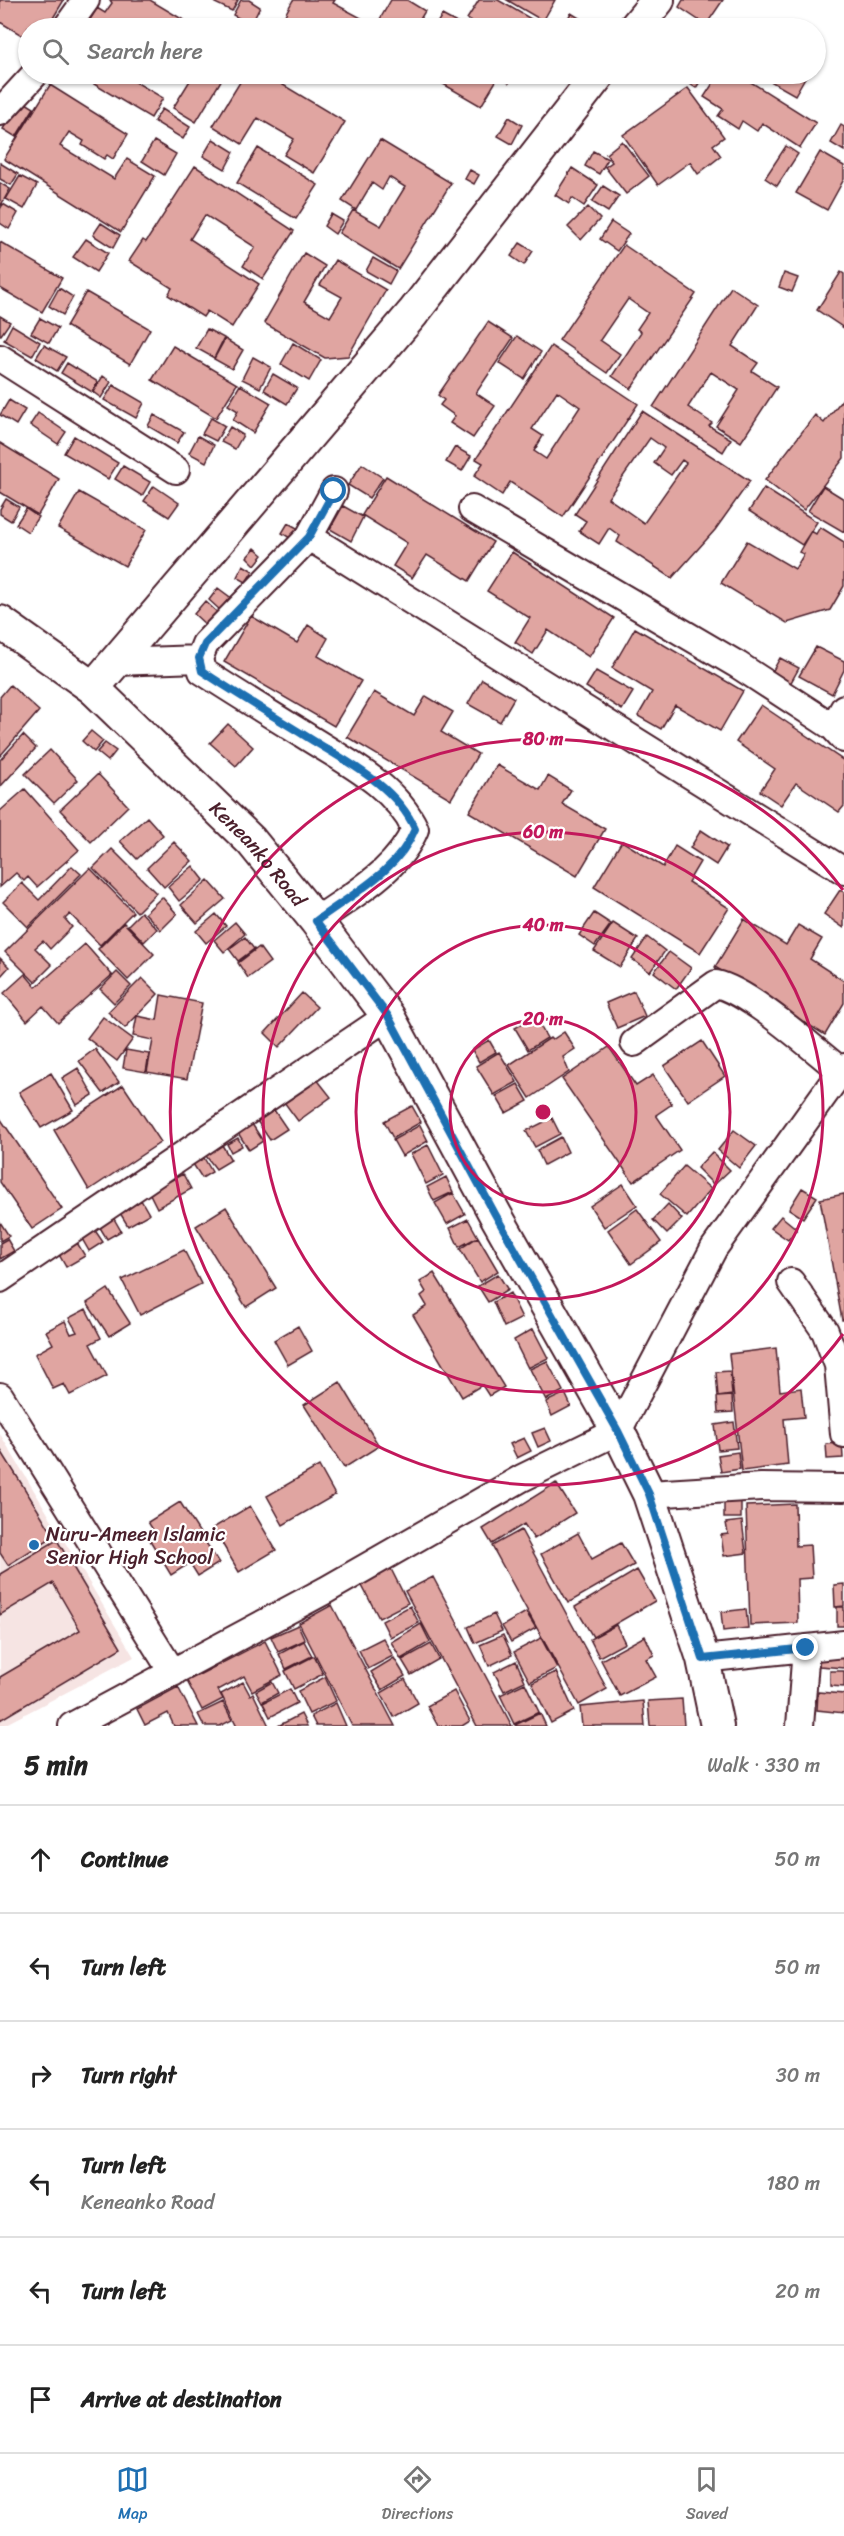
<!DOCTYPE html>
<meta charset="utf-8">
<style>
body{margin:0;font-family:Sriracha,sans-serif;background:#f6f6f6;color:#222}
.stop{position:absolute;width:18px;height:18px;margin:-14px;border:4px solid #1f6fb2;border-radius:50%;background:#fff}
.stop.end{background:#1f6fb2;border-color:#fff;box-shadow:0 2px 6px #0008}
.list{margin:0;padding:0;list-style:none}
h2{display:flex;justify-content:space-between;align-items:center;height:78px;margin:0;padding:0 24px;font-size:26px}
h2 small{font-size:20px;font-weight:400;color:#767676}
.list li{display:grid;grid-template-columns:39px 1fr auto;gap:18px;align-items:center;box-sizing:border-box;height:108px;padding:0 24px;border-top:2px solid #e0e0e0}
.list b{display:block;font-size:22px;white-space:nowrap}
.list p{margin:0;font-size:20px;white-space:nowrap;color:#767676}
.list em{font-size:20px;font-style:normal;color:#767676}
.icon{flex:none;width:33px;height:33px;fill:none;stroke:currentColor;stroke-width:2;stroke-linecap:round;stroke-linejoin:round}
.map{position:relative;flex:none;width:844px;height:1726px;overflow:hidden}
.search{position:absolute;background:#fff;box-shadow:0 2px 4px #0004;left:18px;right:18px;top:18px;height:66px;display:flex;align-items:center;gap:15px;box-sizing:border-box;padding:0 21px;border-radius:33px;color:#767676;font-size:22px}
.sheet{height:726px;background:#fff}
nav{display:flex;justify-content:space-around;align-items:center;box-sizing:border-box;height:84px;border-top:2px solid #e0e0e0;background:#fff;font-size:16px;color:#767676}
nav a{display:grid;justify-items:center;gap:3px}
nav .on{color:#1f6fb2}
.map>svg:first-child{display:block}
.built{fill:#f6e4e3}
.building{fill:#e0a5a1;stroke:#4a1f2b;stroke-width:1.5;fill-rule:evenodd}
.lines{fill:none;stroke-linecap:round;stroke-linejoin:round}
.minor-casing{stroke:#4a1f2b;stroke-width:30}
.tertiary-casing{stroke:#4a1f2b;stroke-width:36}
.minor{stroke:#fff;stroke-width:26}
.tertiary{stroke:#fff;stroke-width:32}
.route{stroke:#1f6fb2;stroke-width:8}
.ring{fill:none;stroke:#c2185b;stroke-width:3}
.poi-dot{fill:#1f6fb2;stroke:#fff;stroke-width:2}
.labels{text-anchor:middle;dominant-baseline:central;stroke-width:4.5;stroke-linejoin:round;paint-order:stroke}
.street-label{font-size:20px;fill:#4a1f2b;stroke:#fff}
.poi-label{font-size:20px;fill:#4a1f2b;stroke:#fff;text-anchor:start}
.centre{fill:#c2185b;stroke:#fff;stroke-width:3}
.ring-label{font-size:18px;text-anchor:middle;font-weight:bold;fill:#c2185b;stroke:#fff;stroke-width:4.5;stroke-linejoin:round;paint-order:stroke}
</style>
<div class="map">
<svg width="844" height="1726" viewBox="0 0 844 1726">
<rect width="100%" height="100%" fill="#fff"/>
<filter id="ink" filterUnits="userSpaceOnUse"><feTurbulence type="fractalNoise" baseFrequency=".0167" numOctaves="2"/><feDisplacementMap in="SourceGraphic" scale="12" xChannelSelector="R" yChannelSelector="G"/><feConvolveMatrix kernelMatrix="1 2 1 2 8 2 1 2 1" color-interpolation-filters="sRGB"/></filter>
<g filter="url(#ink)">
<!-- built -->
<path class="built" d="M0,1434L134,1657L2,1726H0Z"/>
<!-- building -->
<path class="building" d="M0,0H64L47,28H28V39L0,22Z
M110,0H150L197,28H85L97,8L105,13L112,3Z
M217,0H238L232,11L215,3Z
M241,0H249L260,7L251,25L233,15Z
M293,0H335L333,3L376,26L391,0H407L425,11L415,28H310L285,15Z
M479,0H498L543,26L541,28H478L479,26L467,19Z
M507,0H555L543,21Z
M683,0H723L706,25L679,7Z
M571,13L589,24L586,28H562Z
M442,15L466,28H434Z
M77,74H122L163,98L151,118Z
M194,74H225L196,122L173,108Z
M245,74H265L345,122L314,173L284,155L294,139L258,118L242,144L213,126Z
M443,74H515L509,83L499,76L481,106L438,81Z
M674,74H705L696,88Z
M719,74H738L816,123L800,148L762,123L757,131L742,121L738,129L718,116L723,109L704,97Z
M758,74H807L795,95Z
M50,85L128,134L113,159L107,155L104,159L82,145L84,141L69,132L60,146L114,179L127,159L155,176L121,232L4,159Z
M688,88L724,137L713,145L721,156L698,174L690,162L658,185L623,135Z
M21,100L34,108L16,137L3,129Z
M162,109L190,127L183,139L154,121Z
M509,117L522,125L512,144L498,136Z
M841,125L844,127V151L831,143Z
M213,139L234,152L225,169L203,156Z
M380,140L451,183L398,269L339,233L353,210L381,226L405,187L389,177L382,190L372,183L356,210L342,201Z
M154,141L176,154L164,175L142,161Z
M622,141L649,176L626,194L605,167L612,162L606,154Z
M786,146L798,154L777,186L765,178Z
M258,148L318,185L296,219L237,183Z
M593,151L608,159L599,174L585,166Z
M820,152L844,166V179L827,210L796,193Z
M0,163L18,174L11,185L0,179Z
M195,166L294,231L263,279L243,266L255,247L205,215L190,239L259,284L232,327L207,311L203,317L168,295L172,288L129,261L143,240L146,242Z
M572,168L598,185L584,206L572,198L569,204L555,195Z
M470,170L479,175L474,184L465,179Z
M20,176L37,185L24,209L6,199Z
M0,183L10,189L1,205H0Z
M603,186L619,196L608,212L592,202Z
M3,204L18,213L9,229L0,223V209Z
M588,207L600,219L581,240L568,227Z
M331,214L343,221L335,234L324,226Z
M611,222L629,234L617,251L600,239Z
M101,223L120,235L113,248L93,235Z
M86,239L108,253L96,272L73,257Z
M0,242L62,278L42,312L0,288Z
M520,243L533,251L524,265L511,256Z
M624,245L696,294L631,389L612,376L641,332L637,329L648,313L628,299L600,340L620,354L607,373L559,340Z
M304,253L325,266L304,302L330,317L342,297L320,285L335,260L386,290L348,356L325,358L264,323Z
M373,258L396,271L389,284L366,271Z
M841,272L844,274V328L817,310Z
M784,273L798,278L792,292L779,287Z
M731,287L758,305L732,346L758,363L752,371L777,387L741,442L716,426L739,390L711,372L688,407L712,423L709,426L731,439L723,452L653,407Z
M59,288L73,297L63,315L49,306Z
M86,292L150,329L130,364L66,326Z
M0,316L10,322L1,335H0Z
M40,318L58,328L49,343L31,333Z
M488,322L513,338L476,393L495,406L473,438L450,423L455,416L440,405L444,400L438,395Z
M12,325L40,342L32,356L4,340Z
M207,329L224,338L214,358L196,348Z
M517,336L541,352L524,379L499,363Z
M225,339L243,350L232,369L214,359Z
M293,343L321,360L309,381L281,364Z
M44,345L66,357L57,371L36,358Z
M173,346L237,384L216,418L152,380Z
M551,346L638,404L563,517L510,482L502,495L474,476L483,463L476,459ZM557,391L580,407L546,459L534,451L543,436L532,429Z
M253,357L271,367L260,388L242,379Z
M67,363L98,382L92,392L61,373Z
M273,374L297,388L287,404L264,390Z
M103,376L111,382L101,398L93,392Z
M113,385L144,403L136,418L104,400Z
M240,385L271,403L253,433L233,420L238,411L228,405Z
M844,397V458L804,510L765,480L815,415L824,423Z
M9,400L25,410L16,425L0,415Z
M642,411L750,481L715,530L672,578L617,542L620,536L609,528L599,544L579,531L586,521L575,514ZM650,438L664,448L654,463L671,475L682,460L686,463L644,523L608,498Z
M38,413L66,432L58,444L30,425Z
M154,415L184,432L177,443L148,426Z
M211,418L225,426L216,441L202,434Z
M230,427L243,435L235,449L221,442Z
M74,436L118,463L108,479L64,453Z
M198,436L214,445L206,462L189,453Z
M0,443L59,479L38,515L0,492Z
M455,447L471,456L462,471L446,462Z
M362,464L383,478L369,498L348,485Z
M123,466L150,482L142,496L115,479Z
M386,476L493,542L469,581L427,555L412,578L393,566L407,543L362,515Z
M154,486L179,503L169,517L144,501Z
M823,486L844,499V532L808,511Z
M764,488L817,522L802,545L749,511Z
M79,492L146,530L125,566L58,528Z
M6,499L19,507L11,521L0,514V509Z
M343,506L363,517L351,541L330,529Z
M26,509L38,517L28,532L16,524Z
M288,523L299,529L293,540L282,533Z
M820,527L844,542V586L830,610L787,623L721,583L747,541L795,569L804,554L799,552L811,531L816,534Z
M255,548L263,555L255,565L247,557Z
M512,552L614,618L589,657L548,630L533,654L515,642L530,618L487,591Z
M243,565L253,571L246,582L237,577Z
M218,588L230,597L220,610L209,600Z
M205,601L218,613L207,626L194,614Z
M251,616L297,643L308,625L328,638L318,656L361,681L334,726L224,662Z
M635,628L743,691L720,731L675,705L661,729L638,716L652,692L612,668Z
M816,647L844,661V670L832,694L799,676Z
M780,658L799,668L790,684L771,674Z
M596,671L633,692L622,710L586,687Z
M482,679L514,698L500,722L468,704Z
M10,685L39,711L0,756V697Z
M374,692L414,716L426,696L453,712L441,732L478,754L451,799L347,737Z
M761,705L844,761V806L839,812L796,783L781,805L760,791L775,769L736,742Z
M228,724L253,747L236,766L210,743Z
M91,731L103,741L94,752L82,741Z
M23,735L36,748L0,787V760Z
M105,743L116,751L108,761L97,752Z
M50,750L78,780L54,803L25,774Z
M497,765L540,790L548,776L571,790L562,804L605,829L577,876L469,812Z
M98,774L128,806L91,842L60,810Z
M25,789L79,850L37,887L28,877L24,881L16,873L0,887V811Z
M147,817L163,835L137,859L120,841Z
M701,830L727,847L716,865L690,848Z
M622,841L663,867L675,846L700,862L688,882L729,908L700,953L594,887Z
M174,842L192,861L164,887L147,868Z
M112,849L156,893L137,912L93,868Z
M72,866L81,874L28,927L3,902L22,883L39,900Z
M193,866L204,880L179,901L168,887Z
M90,868L133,912L100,945L70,914L65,919L72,927L50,949L43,941L35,948L52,965L35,982L5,952Z
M208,880L225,899L197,923L181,905Z
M840,890L844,892V928L824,914Z
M162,897L177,914L161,930L145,913Z
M141,912L157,929L144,942L128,925Z
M594,913L611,924L595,946L579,935Z
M216,914L226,926L206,943L196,931Z
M744,919L786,945L798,925L822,939L810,959L844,981V1003L825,1035L715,967Z
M235,922L245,934L224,952L214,940Z
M124,923L154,954L128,980L98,949Z
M613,923L638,939L620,967L594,951Z
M245,937L254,949L238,961L229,949Z
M647,937L665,951L650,972L632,959Z
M85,944L112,975L58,1023L43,1006L27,1021L4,993L25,974L36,987Z
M259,947L270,962L248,978L238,963Z
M669,952L691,968L676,989L654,972Z
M0,958L9,967L0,977Z
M117,972L131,986L114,1003L100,989Z
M142,978L158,994L125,1028L108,1012Z
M634,991L645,1016L617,1028L606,1003Z
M302,993L317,1007L279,1047L265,1033Z
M161,995L202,1003L187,1079L147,1072L153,1040L133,1036L137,1016L157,1020Z
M103,1017L133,1039L117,1061L87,1038Z
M535,1017L547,1038L528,1050L515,1028Z
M564,1032L575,1049L563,1057L569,1072L530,1098L509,1065L550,1038L552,1040Z
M489,1040L496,1052L479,1062L472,1050Z
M702,1041L725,1076L688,1101L664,1066Z
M609,1047L636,1086L653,1075L672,1104L656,1115L680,1150L633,1182L562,1079Z
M95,1049L119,1082L103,1093L79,1061Z
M126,1050L149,1054L146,1072L123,1068Z
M499,1052L517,1082L494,1095L476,1066Z
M78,1068L93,1095L77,1105L62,1078Z
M51,1073L73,1110L41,1128L19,1092Z
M316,1078L331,1097L298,1121L284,1102Z
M518,1084L528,1101L506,1113L496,1096Z
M123,1085L161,1142L89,1190L54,1130Z
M412,1106L421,1122L393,1138L384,1121Z
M274,1110L287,1129L270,1140L257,1121Z
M0,1118L62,1209L32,1229L0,1182Z
M552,1118L560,1134L535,1147L526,1131Z
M252,1124L263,1141L249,1150L238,1133Z
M420,1125L428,1141L402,1156L393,1140Z
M734,1130L756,1146L739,1168L718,1150Z
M561,1137L568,1152L544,1165L537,1150Z
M238,1138L242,1146L231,1152L227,1144Z
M222,1145L231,1160L216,1169L206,1156Z
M428,1145L443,1175L426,1184L411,1154Z
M712,1152L730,1170L714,1185L697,1168Z
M204,1158L212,1172L202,1178L193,1164Z
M684,1166L711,1189L687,1217L660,1194Z
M183,1174L191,1189L157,1208L149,1192Z
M446,1177L453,1192L434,1201L427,1187Z
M623,1184L637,1205L604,1227L590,1206Z
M802,1188L817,1197L803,1218L789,1209Z
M453,1193L465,1214L447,1224L435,1203Z
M844,1194V1320H842L820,1199Z
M141,1200L149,1214L128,1226L120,1213Z
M668,1204L682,1219L667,1234L653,1220Z
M226,1207L276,1288L246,1307L196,1226Z
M637,1209L661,1242L631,1264L608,1230Z
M781,1216L797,1229L788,1240L771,1228Z
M113,1217L121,1231L107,1239L99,1226Z
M468,1219L478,1237L459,1247L450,1228Z
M0,1222L9,1236L0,1241Z
M94,1229L103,1242L89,1251L81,1237Z
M478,1237L498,1271L480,1282L460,1249Z
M7,1239L14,1251L0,1259V1243Z
M76,1241L85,1256L66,1267L57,1251Z
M184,1250L201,1284L140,1315L122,1280Z
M434,1273L504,1387L489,1396L482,1385L462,1397L413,1315L427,1306L421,1296L426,1292L420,1282Z
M498,1274L508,1290L488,1302L478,1286Z
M108,1289L130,1323L109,1336L87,1303Z
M510,1293L522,1318L504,1327L493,1302Z
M86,1309L101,1338L90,1344L107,1376L70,1395L64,1384L53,1389L35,1354L53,1344L46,1331L65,1321L71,1334L77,1332L69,1318Z
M298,1326L312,1351L288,1365L274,1340Z
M533,1329L548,1358L528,1368L514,1340Z
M776,1348L780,1391L801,1388L804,1417L784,1419L788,1465L742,1471L729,1354Z
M547,1361L563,1391L546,1400L530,1369Z
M730,1371L732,1395L718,1397L716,1372Z
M340,1382L379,1446L344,1468L304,1405Z
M565,1393L571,1406L552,1416L546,1402Z
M732,1396L733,1412L718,1413L717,1397Z
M734,1422L737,1448L718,1450L715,1425Z
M545,1428L551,1441L538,1447L532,1433Z
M524,1438L531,1451L517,1458L510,1444Z
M842,1443L843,1458L827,1459L826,1444Z
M0,1449L54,1536L8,1565L0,1553Z
M738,1452L740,1469L721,1472L718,1455Z
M319,1466L335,1495L283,1525L267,1496Z
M556,1483L575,1513L534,1539L524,1524L492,1544L483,1529Z
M724,1500L741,1501V1518H724Z
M180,1502L219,1563L198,1576L190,1563L171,1575L148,1537L155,1533L148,1522Z
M795,1504L796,1546L810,1545L812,1578L797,1579L798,1623L750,1625L746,1506Z
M250,1506L276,1550L239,1572L213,1528Z
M742,1521L746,1553L724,1556L721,1535L728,1534L726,1523Z
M521,1530L607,1689L579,1705L492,1546Z
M578,1533L592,1559L621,1543L634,1565L568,1603L541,1554Z
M57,1540L121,1648L0,1720V1677L80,1630L53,1583L0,1615V1574Z
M389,1565L408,1603L379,1618L359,1580Z
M637,1570L655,1601L593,1637L575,1607Z
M433,1577L512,1726H477L405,1591Z
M844,1584V1606L835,1607L834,1585Z
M332,1605L395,1726H352L299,1623Z
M410,1606L419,1623L390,1637L382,1621Z
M837,1607H844V1626H837Z
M746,1609L748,1628L723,1631L721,1612Z
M526,1612L536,1628L511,1642L502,1626Z
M494,1614L502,1631L475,1643L468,1627Z
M421,1624L430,1642L401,1659L391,1642Z
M298,1625L305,1640L278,1652L271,1637Z
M616,1625L625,1643L599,1657L590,1639Z
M503,1635L512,1655L489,1666L480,1645Z
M645,1636L654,1655L646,1659L656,1677L620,1696L601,1660Z
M383,1638L393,1656L368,1669L359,1650Z
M541,1638L557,1668L530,1682L514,1652Z
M265,1641L282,1675L252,1691L244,1676L218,1690L223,1699L202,1710L187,1681Z
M304,1641L312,1656L286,1669L279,1654Z
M431,1644L439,1659L411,1675L402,1660Z
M820,1653L844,1654V1668L819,1666Z
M314,1656L323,1674L294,1689L285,1671Z
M394,1658L405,1676L382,1690L371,1672Z
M516,1661L525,1681L504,1691L494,1672Z
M830,1671H844V1687L830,1686Z
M556,1672L574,1711L551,1723L532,1683Z
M325,1677L336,1701L309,1714L298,1691Z
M405,1679L418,1703L394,1717L381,1693Z
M243,1682L250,1695L253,1693L269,1726H237L221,1694Z
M272,1682L278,1693L262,1702L256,1691Z
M525,1683L539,1712L514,1724L500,1695Z
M178,1687L198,1726H174L168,1713L145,1725L137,1709Z
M290,1689L297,1703L270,1717L263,1703Z
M454,1691L470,1721L462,1726H438L427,1706Z
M818,1692L844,1694V1713L817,1710Z
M682,1699L684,1726H650L648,1701Z
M643,1701L645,1726H582L580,1707Z
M223,1702L232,1720L220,1726H204L198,1714Z
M336,1703L346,1726H316L311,1716Z
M540,1713L546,1726H516L515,1725Z
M301,1714L307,1726H278Z"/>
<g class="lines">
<!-- minor casing -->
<g class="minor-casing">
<path id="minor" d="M66,28L86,0
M0,112L35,74
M0,358L176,470
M472,509L738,665L833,727L844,739
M309,537L844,871
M115,662L199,659
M833,727L844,708
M316,921C352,895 398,871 415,829C395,785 343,760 304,735C270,714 236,693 202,671L199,659L205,644L309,537L334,491
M634,1043L716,984C749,991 812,1048 841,1071
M0,1279L388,1016
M791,1282L825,1331L838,1365L844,1434
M0,1396L173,1673
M649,1494L761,1487L844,1488
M703,1659L844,1644
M72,1726L326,1590L522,1478L618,1431L714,1248L844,1067
M800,1726L806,1648"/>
</g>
<!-- tertiary casing -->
<g class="tertiary-casing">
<g id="tertiary">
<path d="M635,28L658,0"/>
<path id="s1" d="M0,622L93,688L251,841L316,921L388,1016L495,1214L618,1431L649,1494L703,1659L717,1726"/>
<path d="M93,688L413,313L599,74"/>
</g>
</g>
<!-- minor -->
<use href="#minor" class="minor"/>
<!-- tertiary -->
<use href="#tertiary" class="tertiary"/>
</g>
</g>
<g class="lines" filter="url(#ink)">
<!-- route -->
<path class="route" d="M334,491L309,537L205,644L199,658L202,671C235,693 270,714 304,735C343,760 395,784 415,829C398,871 352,894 316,921L388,1016L495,1214L618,1431L649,1494L703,1659L806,1648"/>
</g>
<!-- distance rings -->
<g class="ring">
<circle cx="543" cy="1112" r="93"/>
<circle cx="543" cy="1112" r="187"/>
<circle cx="543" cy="1112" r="280"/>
<path d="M843 1334A373 373 0 1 1 843 890"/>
</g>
<!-- markers -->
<circle class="poi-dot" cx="34" cy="1545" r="6"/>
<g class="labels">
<!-- street labels -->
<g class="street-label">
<text stroke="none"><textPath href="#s1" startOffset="348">Keneanko Road</textPath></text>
</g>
<!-- poi labels -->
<g class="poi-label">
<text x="46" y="1534">Nuru-Ameen Islamic<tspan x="46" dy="23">Senior High School</tspan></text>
</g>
</g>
<circle cx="543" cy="1112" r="9" class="centre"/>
<g class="ring-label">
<text x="543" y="745">80 m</text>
<text x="543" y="838">60 m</text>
<text x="543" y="931">40 m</text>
<text x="543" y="1025">20 m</text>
</g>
</svg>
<div class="stop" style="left:334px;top:491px"></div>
<div class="stop end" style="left:806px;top:1648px"></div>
<div class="search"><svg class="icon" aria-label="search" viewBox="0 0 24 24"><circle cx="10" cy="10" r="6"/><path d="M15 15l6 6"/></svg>Search here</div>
</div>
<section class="sheet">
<h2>5 min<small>Walk · 330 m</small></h2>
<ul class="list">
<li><svg class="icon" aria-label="ahead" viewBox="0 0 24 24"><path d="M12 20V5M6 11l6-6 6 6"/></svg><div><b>Continue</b></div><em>50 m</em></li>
<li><svg class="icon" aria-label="left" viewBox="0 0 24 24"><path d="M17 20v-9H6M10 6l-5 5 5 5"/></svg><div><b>Turn left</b></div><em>50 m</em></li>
<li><svg class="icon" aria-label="right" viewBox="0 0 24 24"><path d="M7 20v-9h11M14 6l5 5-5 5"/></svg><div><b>Turn right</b></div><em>30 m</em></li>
<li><svg class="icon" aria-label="left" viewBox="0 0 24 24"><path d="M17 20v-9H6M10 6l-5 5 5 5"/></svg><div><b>Turn left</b><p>Keneanko Road</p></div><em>180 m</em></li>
<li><svg class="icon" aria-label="left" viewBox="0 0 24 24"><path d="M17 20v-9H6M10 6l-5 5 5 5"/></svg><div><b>Turn left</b></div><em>20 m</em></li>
<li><svg class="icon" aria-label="arrive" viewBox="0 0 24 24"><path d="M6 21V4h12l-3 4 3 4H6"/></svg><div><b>Arrive at destination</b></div></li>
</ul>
</section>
<nav>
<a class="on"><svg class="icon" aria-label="map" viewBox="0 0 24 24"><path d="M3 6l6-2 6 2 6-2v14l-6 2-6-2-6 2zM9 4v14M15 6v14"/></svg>Map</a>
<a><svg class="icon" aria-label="directions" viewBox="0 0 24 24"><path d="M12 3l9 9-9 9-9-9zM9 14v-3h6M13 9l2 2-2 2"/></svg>Directions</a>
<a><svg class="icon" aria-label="saved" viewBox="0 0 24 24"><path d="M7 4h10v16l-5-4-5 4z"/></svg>Saved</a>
</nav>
